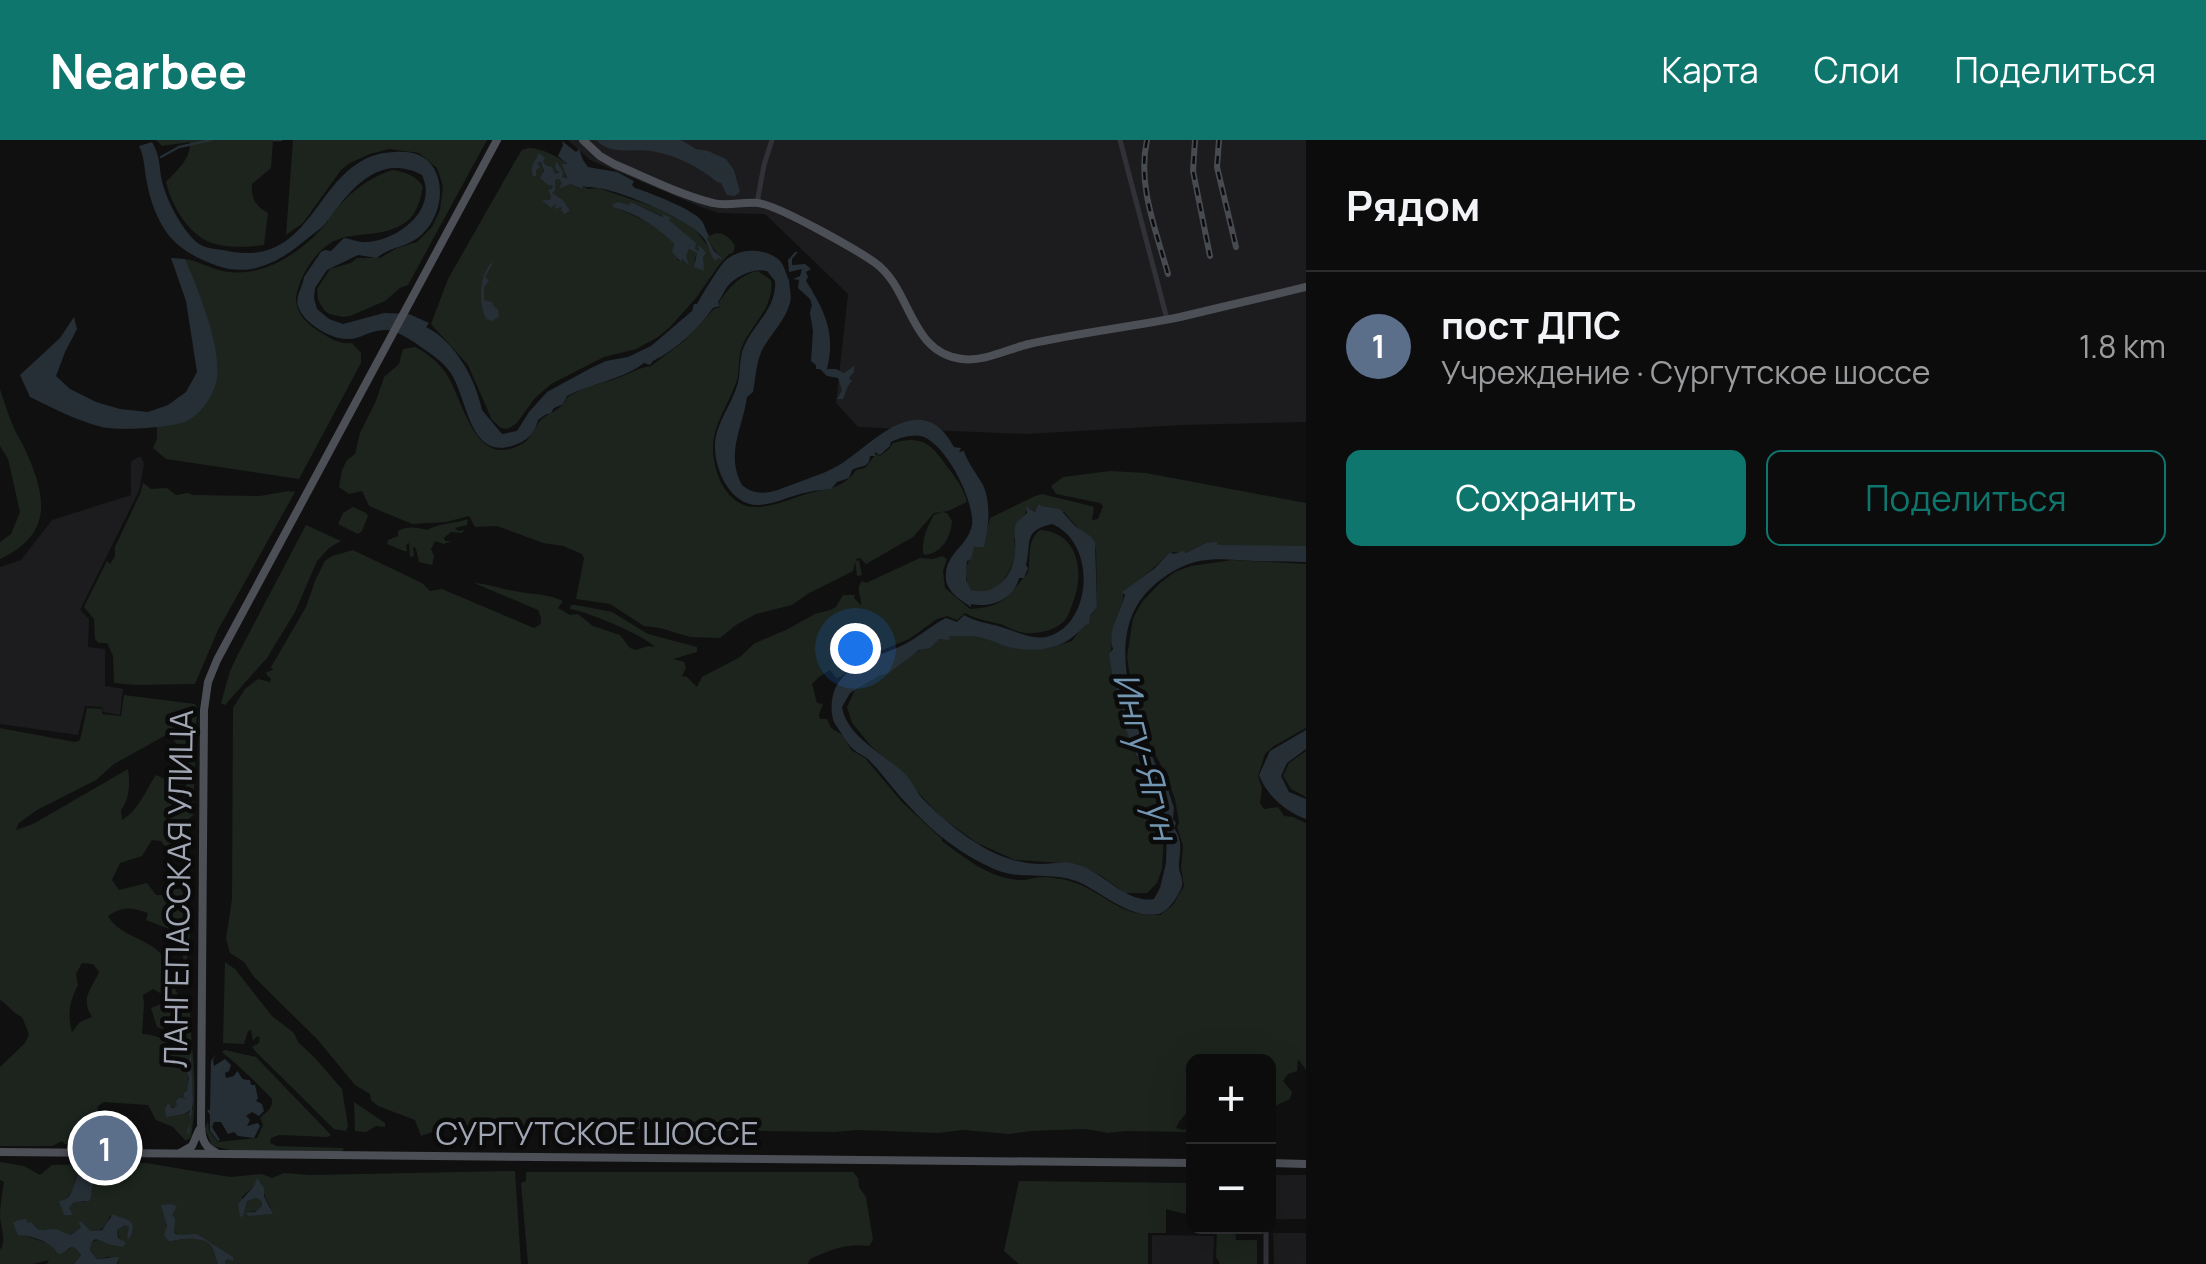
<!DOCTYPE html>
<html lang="ru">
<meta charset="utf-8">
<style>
body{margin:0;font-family:Manrope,sans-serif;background:#151516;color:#f1f3f6}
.controls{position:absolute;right:30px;bottom:30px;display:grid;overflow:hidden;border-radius:15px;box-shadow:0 10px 40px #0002}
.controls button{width:90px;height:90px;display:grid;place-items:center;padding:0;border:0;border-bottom:2px solid #2c2c2e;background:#0c0c0d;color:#f1f3f6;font:50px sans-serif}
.you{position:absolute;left:855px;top:508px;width:35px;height:35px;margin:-25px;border:8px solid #fff;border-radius:50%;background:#1a73e8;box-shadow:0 0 0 15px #1a73e833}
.badge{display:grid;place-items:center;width:65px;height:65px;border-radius:50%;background:#0f766e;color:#fff;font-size:32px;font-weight:700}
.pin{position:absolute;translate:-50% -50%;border:5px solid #fff;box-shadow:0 2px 10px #0006}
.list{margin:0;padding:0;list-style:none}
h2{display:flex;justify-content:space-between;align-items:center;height:130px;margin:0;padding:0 40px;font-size:42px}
h2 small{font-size:32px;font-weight:400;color:#9a9b9d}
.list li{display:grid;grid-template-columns:65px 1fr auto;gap:30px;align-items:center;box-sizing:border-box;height:150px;padding:0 40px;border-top:2px solid #2c2c2e}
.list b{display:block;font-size:38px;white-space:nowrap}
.list p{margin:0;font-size:32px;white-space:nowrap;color:#9a9b9d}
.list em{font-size:32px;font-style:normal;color:#9a9b9d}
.actions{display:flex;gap:20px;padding:30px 40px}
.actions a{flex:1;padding:22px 0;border:2px solid #0f766e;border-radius:15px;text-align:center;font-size:35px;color:#0f766e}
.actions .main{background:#0f766e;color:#fff}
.map{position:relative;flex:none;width:1306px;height:1124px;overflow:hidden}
header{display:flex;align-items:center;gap:60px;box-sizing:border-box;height:140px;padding:0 50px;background:#0f766e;color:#fff}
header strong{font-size:48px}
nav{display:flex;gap:55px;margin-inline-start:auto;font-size:35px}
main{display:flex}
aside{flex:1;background:#0c0c0d}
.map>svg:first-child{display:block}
.built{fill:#1c1c1e}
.green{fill:#1c241d;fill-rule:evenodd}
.water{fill:#262f36}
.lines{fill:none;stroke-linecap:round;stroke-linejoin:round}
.stream{stroke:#262f36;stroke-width:2.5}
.minor{stroke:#313237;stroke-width:5}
.major{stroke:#4c4f56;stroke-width:8}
.rail-casing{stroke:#474a50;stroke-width:6}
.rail{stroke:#0b0b0c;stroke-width:2.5;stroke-dasharray:8;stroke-linecap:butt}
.labels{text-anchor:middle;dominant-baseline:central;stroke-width:9;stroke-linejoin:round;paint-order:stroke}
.street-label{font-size:32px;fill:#a0a6b3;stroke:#0b0b0c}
.water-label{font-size:35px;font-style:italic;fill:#7396b2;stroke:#0b0b0c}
</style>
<header>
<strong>Nearbee</strong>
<nav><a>Карта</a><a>Слои</a><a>Поделиться</a></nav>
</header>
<main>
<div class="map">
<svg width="1306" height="1124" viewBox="0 0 1306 1124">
<rect width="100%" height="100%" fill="#101011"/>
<!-- built -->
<path class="built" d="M568,0H1306V282L1182,285L1027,294L858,287L836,263L848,154L765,74L719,73L701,67L590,20Z
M138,317H141L144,324L139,351L80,470L89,479L88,507L105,509V546L123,549L120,575L103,572L102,567L85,566L78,595L0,584V427L21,420L52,380L131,355V322Z
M1274,1035H1306V1079H1274Z
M1273,1093H1306V1124H1274Z
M1152,1095L1214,1096L1213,1124H1152Z"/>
<!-- green -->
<path class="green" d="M156,0H273L271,28L252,44C251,58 255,66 268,73L264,105C248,107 230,108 215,104C190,98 171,65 166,42C177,30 191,19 190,2L162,6Z
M293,0H487L408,145L400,148L385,161L350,176L343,177L329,174L324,170L318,160L317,149L330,129L351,123L357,118H380L397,108L417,102L432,87L440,70L443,46L437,28L419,13L389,9L370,14L350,23L341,30L303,83L286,95Z
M528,8C541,8 558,16 568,25L565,29L566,38L561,36L563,32L556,23L559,31L555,35L542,21L544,18L540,16L536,18L532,32L535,30L537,23L541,22L548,45H553L555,40L559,39L581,49L582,46L588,49L599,48C627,59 661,66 687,83C701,93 706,107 718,118H721L706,99C717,88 728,94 735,106L733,113L729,114L719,125L696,158L670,187L658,197L636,209L604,217L551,244L535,258L516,284L507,289L501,288L492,280L468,225L431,184L448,139L514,23L522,10ZM619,62L631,66V62L664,77L666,76C674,88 692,96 695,109L699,111L698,107L702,112V125L694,121L697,113L689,109L683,120L678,121C677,115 676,110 674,105C666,90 633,75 618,68Z
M393,30C405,32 417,36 423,47C420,60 417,74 406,82C388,95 367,93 346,97C322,101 303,129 297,152C293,168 303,181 317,190C328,197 339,205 352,203L361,213V223L299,339L166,319L153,308L157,299V286L186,281L203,267L207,176L185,119C200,121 214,131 229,132C265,136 300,113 323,87C333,77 323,85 332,74C346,56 370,36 393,30Z
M758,131L771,140C775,168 750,185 741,209C738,219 740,229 737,240C731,259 718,277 714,297C709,324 724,369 758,367C774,366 788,360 803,355C824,348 842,351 856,330L865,328L876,314L880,316L889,309L893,303C927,293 934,309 952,333C959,343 964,350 967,362L948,371L934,373L913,397L866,424L860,418L856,419V421L859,420L862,435L857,436L855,422L853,431L809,453L792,465L756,474L736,485L720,498L690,497L660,488L644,486L610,464L576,459L584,418L582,414L563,406L543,403L497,386L475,387L469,376L446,382L412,384L369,366L362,351L349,354L339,347L342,330L347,320L355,314L360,293L376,261L384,237L399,224L403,209L415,207C427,213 437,221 445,232C464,258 474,335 525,302C533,296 536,283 543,278C548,274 556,271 561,266C571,257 560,262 571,255C585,246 600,244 615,239C627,235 639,227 651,226L684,201L714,169L720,167L719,162C730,147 739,135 758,131Z
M0,249C4,261 8,274 13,286C16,294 21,300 24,307C46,355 55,393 0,419V402L11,394L20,372L8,319L0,306Z
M1110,331L1146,333L1306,363V406L1222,407L1206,403L1186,413L1170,412C1156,427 1139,440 1123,452C1125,465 1116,473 1114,486C1112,496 1113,504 1110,514L1112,536L1117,544L1115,554L1121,563L1124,583L1136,616L1154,650L1164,694L1162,729L1157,743L1147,753H1125L1100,735L1077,724L1015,720L977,703L941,677L891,623L871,606L852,583L847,567L855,550L880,534H888L910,516L939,499H949V496H971L1046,509L1072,501L1097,467L1096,409L1064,372H1036L1028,367L1014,400C1019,418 1008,435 997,449L979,453L970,450C962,433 968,423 974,406H983L990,378L1035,356L1042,354L1091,366L1094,367L1092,380L1098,379L1103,366L1100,363L1056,354L1051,346L1063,337Z
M143,343L151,349L167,348L176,355L188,353L193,355L260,356L288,351L295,352L218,490L195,544L135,545L114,543L113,516L107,503H99L95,499L94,479L84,467L107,421L110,424L115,416V407L140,354Z
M353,367L366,373L368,376L362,391L358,394L338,384L343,373Z
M942,372L947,373L952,381C951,397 942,413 925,415L923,413C922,398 927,387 934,375Z
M468,379L467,385L455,388L458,391L465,390L462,393L451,392L444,398L445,401H451L444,404L435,401L431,409L434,416L432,425L419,422L416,409L413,406L414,416L410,417L409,403L406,405L407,411H404L387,404L388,400L398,396V391C406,386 418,387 427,390C440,383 454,384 468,379Z
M306,385L341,401L329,408L317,421L295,472L267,518L225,565L221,563L230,531L237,516Z
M1040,390C1078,392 1085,432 1073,462C1070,470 1069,477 1062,483C1053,491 1037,494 1025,493C1016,492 1010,488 1003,485C990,481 977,480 965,473L957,480L947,476L937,479L909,499L873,514L840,537L836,538L830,530L819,537L812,544L817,563L823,564L819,575L820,579H827L831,588L844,596L851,610L865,618L902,662L942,699V701C965,718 989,738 1019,740C1027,741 1034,737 1042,737C1051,737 1064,739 1073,742C1106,753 1118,777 1160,775L1173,765L1184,746L1181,727L1183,706L1177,687L1179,682L1175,659L1167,637L1141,587L1139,569L1133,557L1127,517L1133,478L1142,462L1160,443L1175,432L1191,426L1232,420L1306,424V588L1274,606L1265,614L1258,636L1262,648L1260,663L1264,669L1278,667L1284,676L1293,677L1306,683V930L1298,919L1297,931L1288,934L1283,941L1292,952L1290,959L1269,969L1268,922H1194L1193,965L1179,982L1176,988L1183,990L1192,987L1185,992L1125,991L1108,993L1086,989L1031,991L1009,994L963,990L938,993L857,990L834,992L449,986L421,996L415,980L378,966L371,960L370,954L355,945L317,899L254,837L244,822L230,813L226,799L232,759L233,568L245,549L258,539L270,542L271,539L266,534L267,532L273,530L271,527L306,467L315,441L325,421L332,416L353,410L422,443L430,451L442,449L534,488L541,484V478L538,470L474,443C489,444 501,449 515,451C532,455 547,453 563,461L558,468L570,475L578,474L593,486L620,495L630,508L636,510L648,506L655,507C643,495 589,472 570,469L571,465H576L612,472L648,494L697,507V512L673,519L684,522L686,528L682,536L687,537L697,547L702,537L740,517L755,503L786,490L815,474L830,470L836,467L843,455H855L854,458L861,465C862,457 855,449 862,441L866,443L920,418L933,419L942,416L947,419L943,431L945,448L970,469C1007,466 1007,456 1028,433C1031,419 1026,401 1040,390Z
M124,555L195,564L197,567L193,675L179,688L167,690L168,701L184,712L182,719L172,716L161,701L152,700L142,716L120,723L112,740L119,750L147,743L156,755H164L172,749H181C193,773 191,806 184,831L183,815L172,805L169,789L146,780L148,773C131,767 123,766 108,776C119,796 148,798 162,815C170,826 171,843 178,855L187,857C192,874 190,889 192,906C195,936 196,967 191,997L186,1001L173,987L156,980L148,965L104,962L98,966L94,992L88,1004H65L62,1001L52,1006H0V927L25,903L29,894L22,877C12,873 9,865 0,860V588L75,602L80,600L87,568L102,569V574L121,576ZM168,594L176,603C175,619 176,629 188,641L182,656L172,655L167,640L156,635C145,651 139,670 122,680L121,670C130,658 130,643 128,629L33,684L16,690L19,683L37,670L96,640L114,624ZM82,823L93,824L99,832C91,850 80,858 92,877L80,882L72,892C67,875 70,860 78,845L76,834ZM153,849L160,853L166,862L151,868L157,887L163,889L167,879L173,875L181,880L180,893C164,905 159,894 142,894L144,865L143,855ZM191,918L193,969L185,974L166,976V965L175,968L187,958C189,944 188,932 191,918Z
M1306,611V657L1291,649L1283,636L1289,623Z
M225,822L235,829L272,876L294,893L298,902L315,918L342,949L348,986L346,991L334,989L255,911L252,907L259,903L260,898L257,896L253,901L251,890L248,891L244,904L223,903Z
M225,910L256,917L331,995L328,997L279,995L271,998L270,1003L277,1006L342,1008L344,1009L342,1011H234L212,1006L205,989L208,981L209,991L218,1002L257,998L263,985L260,978C266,972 273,969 272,959C256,942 240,927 222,912Z
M354,962L385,983V987L376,986L366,992L355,991Z
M0,1022L24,1026L40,1035L52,1025L146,1023L230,1037L262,1034L272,1038L284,1033L310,1035L515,1031L521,1124H225V1121L229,1119C217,1102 198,1095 177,1095L166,1080L168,1102C180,1099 204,1094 212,1107C215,1112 215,1118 218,1124H117L119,1122L109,1117L97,1119L90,1110V1104C99,1095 107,1104 118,1105L120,1101L117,1090L125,1085L129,1087V1091H132L133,1086L110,1076C106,1087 102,1091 91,1091L81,1081V1087L71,1095L64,1094L59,1090C46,1092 40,1094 32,1082L23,1095L68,1110L71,1107L75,1108L81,1115L74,1124H47L49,1120L33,1124H0V1107L1,1110C6,1098 1,1089 0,1077C0,1065 2,1054 4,1042L0,1040ZM107,1025L111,1030H105L99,1040L91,1045L86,1062L74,1061L69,1067L70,1073L61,1068L64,1061L73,1051L76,1037L99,1031ZM257,1039L271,1069L266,1075L250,1072L260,1070L262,1066L261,1059L256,1058L247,1061L243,1073L242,1057L254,1046Z
M526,1032H853L858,1038L859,1047L866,1057L873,1100L869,1106C847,1103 830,1110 810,1119L808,1124H528L521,1043L526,1041Z
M1019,1041L1193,1043V1076L1166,1069V1093H1148V1124H1019L1004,1111Z
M1217,1089H1235L1236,1100H1257V1124H1220L1216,1117Z"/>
<!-- water -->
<path class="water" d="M596,0H681L696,9L708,11L726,19L734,30L740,52L735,56L727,55L721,43L717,42C698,26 675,15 651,11C630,8 612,16 596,0Z
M562,1L576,12L579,9L583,20L588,27L617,32L634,41L632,45L635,48C650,53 693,69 702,81C704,84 707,93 709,96L707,99L714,111L723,119L718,118L715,121C710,114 709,107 705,100C693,80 621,51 598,48C593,47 588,48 583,46L582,49L570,44L559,49L562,43L559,39L555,40V51L552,53L563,60L570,71L562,75L564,72L561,71L562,67L554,69L556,64L551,68L542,60H550L551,56L548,50L552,49L553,45H548L540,38L544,31L541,22L537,23L540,27L536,30V36H533C529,26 536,20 539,13L545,18L543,22L547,26L552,27L555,34L559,32L555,28L556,21L563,32L562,37L567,38L562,24H567L558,16L563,5Z
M152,2C162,20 158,27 163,45C168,63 184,93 199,104C207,109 219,109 228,111C320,130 314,14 395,12C408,11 421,13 430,23C450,46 438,89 411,102C399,108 387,109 377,118L358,115L327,130L315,148L314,158L317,169L329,179L343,184L384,173L409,174L429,183L426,187C455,201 476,240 482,270L502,294L517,291L529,272L547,252L591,228L606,221L628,217L651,206L692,171L694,164H697C702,155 717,130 724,122C737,108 763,107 778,119C785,125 785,133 789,140C789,147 792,156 790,163C785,180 773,192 765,205C756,218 756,237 753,252L747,257C743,287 725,314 742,345C759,359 775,351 794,344C811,337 828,333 844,322C876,300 922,248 954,307L961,308L959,312L964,311C968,324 977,334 983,345C992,365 988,391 984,407H974L971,419L967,421L966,440L971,450C995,457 1014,436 1015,411C1016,403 1014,395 1015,386L1017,382L1027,373L1026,366L1035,372L1039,364L1041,366L1060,369L1075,386L1090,396L1095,402L1097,467L1090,476L1089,484L1085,485C1066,508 1043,513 1013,508C1002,506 993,500 982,498C971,495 960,497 949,496L950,500L939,499L930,508L919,510L888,534L880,535L850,553L842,567C847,597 883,613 904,633C912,640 915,650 922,658C944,681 979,710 1010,719C1019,722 1032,724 1041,724C1054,724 1065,720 1079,725C1104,733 1127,764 1154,759L1160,748L1166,723L1167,694L1154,651L1143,632L1126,590L1121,563L1115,554L1117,544L1113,541L1109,514L1113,509C1107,489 1120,474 1125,455L1122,452L1155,428L1170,412L1174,414L1183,411L1186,413L1206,403L1217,402V405L1306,406V422C1283,421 1260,422 1237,420C1225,419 1211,419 1199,421C1181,425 1165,435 1152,447C1111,484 1126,545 1140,591L1143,594L1157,628L1164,637L1174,668L1173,679L1176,683L1174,688C1183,700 1180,711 1179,724C1178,731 1184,739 1182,746C1179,755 1169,771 1159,774C1129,780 1100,750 1076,741C1048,731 1020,741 994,729C962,715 932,692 909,666C895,652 883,634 869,620C864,615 856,613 851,607C849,605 835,584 834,582C830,572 831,555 837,545C851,521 885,515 907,503C921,495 932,485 946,478L957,482L964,475C975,482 989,483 1001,487C1016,491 1030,500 1046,497C1092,487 1098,403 1052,384C1022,391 1032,402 1026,425L1028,428L1024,438H1019C1014,459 992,468 971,464V467C961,460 947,452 946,439C944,413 968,407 972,385C975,361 945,302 921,296C911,294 899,298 891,302L890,306L880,315L875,312V316H870C869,329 860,325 852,330L849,338L837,342L831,349C824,350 816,350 809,352C791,355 777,364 759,365C730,366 714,329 715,304C716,284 731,265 737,246C741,234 739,219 743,209C752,185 777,169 775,141L767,131C754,128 736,136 727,147C724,151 722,157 718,162L720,166L713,168C698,189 677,209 653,221L650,225L644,223C622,240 592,243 567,256L563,264L554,268L551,273L545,275L538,280C534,295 527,301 512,306C468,319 468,257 450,232C441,219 426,211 414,202C405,197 396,190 386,190C372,189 361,199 348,199C332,200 303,183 298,166C295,157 303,146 304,137L321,112L325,110L331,111L344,98C352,99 360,103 368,102C400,99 438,69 422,35C378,12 349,51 326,83C322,88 314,93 308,98C282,120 253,138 218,126C198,119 180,110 167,93C157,79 150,60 147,43C144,30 145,18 139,6Z
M619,62L629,65L631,62L663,77V74L671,78L669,80L696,103L695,109L699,111L698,107L700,106L706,113L703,117L704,131L694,127L697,113L689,109L686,116L689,125L682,119L681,122L672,112L674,104C658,87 635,73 613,67V64Z
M795,112H798L792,119V125L805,124L811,129L806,132L808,137L806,141C825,171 836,194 827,229H836L844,233L854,226V232L849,238L852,241L848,246L843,259H837L842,250L838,238L827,236L820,229H816V225L811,221L813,191L810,173L812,165L810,159L798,148L799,140L793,139L800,136L802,129L789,132L788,120Z
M171,118L185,119C198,149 221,204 217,238C215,254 201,274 187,281C172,288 117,291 102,287C77,281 53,268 30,257L20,235L60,198L74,177L77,189L65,212L56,236L70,249L96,262L120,269L148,272L168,265L186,252L197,232L186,161Z
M492,122V125L485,137L489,141L484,147V160L492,162L495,168L498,169L499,177L492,181L486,179C478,162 479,136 492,122Z
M1306,590V609L1287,623L1281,636L1289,652L1306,659V679C1286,672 1267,656 1259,635L1270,611Z
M216,914L213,920L214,926L225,919L231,925L229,931L225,933L226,938L234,936L237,931C243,937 239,940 250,940L251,945H255L258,958L256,961L262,964L264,971L259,976L252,972L246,976L250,980L247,986L258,983L260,986L254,998L238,996L234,992L228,994L221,982H214L212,987L220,1000L218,1001L210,991V975L207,970H210L211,921Z
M191,915L193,961L189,995L187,991C190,987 192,978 189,974L191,970L184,974L166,977L165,968L168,963L172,968H174L177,965L176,961L179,958L186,959L184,957V953L187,951L189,938L186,928Z
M107,1025H110L111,1030H105L102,1038L92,1045L91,1057L89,1061L74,1062L69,1068L73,1075H64L59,1061C75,1060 72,1042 80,1032L99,1031Z
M257,1038L264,1048V1056L273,1074L248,1076L246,1073L255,1072L262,1066L261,1060L256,1058L247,1061L243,1076L240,1077L238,1064L254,1046Z
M171,1064L177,1066L172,1075L175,1078L174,1092L177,1095L197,1094L233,1117V1121L229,1119L225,1121V1124H218C215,1118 215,1112 212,1107C204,1095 180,1099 169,1102L164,1095L167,1086L161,1065Z
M113,1074C126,1081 140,1078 129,1099L127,1098L129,1087L125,1085L117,1090L118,1098L126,1103L123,1107C120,1106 116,1106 112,1105C102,1103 92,1091 90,1110L97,1119L119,1117L117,1124H74L81,1115L75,1108L71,1107L61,1114L57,1113C53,1102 29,1095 18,1095L13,1083L18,1080L26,1079L28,1083L32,1082C41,1097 46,1086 59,1090C63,1092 66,1094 71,1095L81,1087L79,1083L81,1081L91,1091L102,1090Z"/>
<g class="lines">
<!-- stream -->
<path class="stream" d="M274,0H281
M161,17L179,7L211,0"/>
<!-- minor -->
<path class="minor" d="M1120,0L1167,179
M757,63L764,25L772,0
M1266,1124V1086"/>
<!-- major -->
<path class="major" d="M583,0L600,16L614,24C645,37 680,55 713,63C728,67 743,61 758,63C778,65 855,109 874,122C912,148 908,212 962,219C984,222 1008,209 1029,204C1079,193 1130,187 1180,177C1222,167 1264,157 1306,147
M0,1012L1194,1023
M215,1012C202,1006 201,994 201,981L204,570L208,542L217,520L497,0
M180,1013L192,1006L199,990
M1268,1023L1306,1024"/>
<!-- rail casing -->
<g class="rail-casing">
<path id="rail" d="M1147,0C1137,45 1156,90 1168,134
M1195,0L1193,31L1210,116
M1219,0L1217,27L1236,107"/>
</g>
<!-- rail -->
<use href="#rail" class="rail"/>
</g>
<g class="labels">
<!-- street labels -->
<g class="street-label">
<text transform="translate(178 749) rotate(-89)">ЛАНГЕПАССКАЯ УЛИЦА</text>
<text x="597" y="993">СУРГУТСКОЕ ШОССЕ</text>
</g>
<!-- water labels -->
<g class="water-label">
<text transform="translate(1146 616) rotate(76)">Ингу-Ягун</text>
</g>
</g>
</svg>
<div class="controls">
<button>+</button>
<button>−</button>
</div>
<div class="you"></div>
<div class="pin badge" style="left:105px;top:1008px;background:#5c6f8a">1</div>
</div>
<aside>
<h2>Рядом<small></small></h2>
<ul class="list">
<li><span class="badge" style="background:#5c6f8a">1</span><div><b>пост ДПС</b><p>Учреждение · Сургутское шоссе</p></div><em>1.8 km</em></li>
</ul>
<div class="actions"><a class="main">Сохранить</a><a>Поделиться</a></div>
</aside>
</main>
